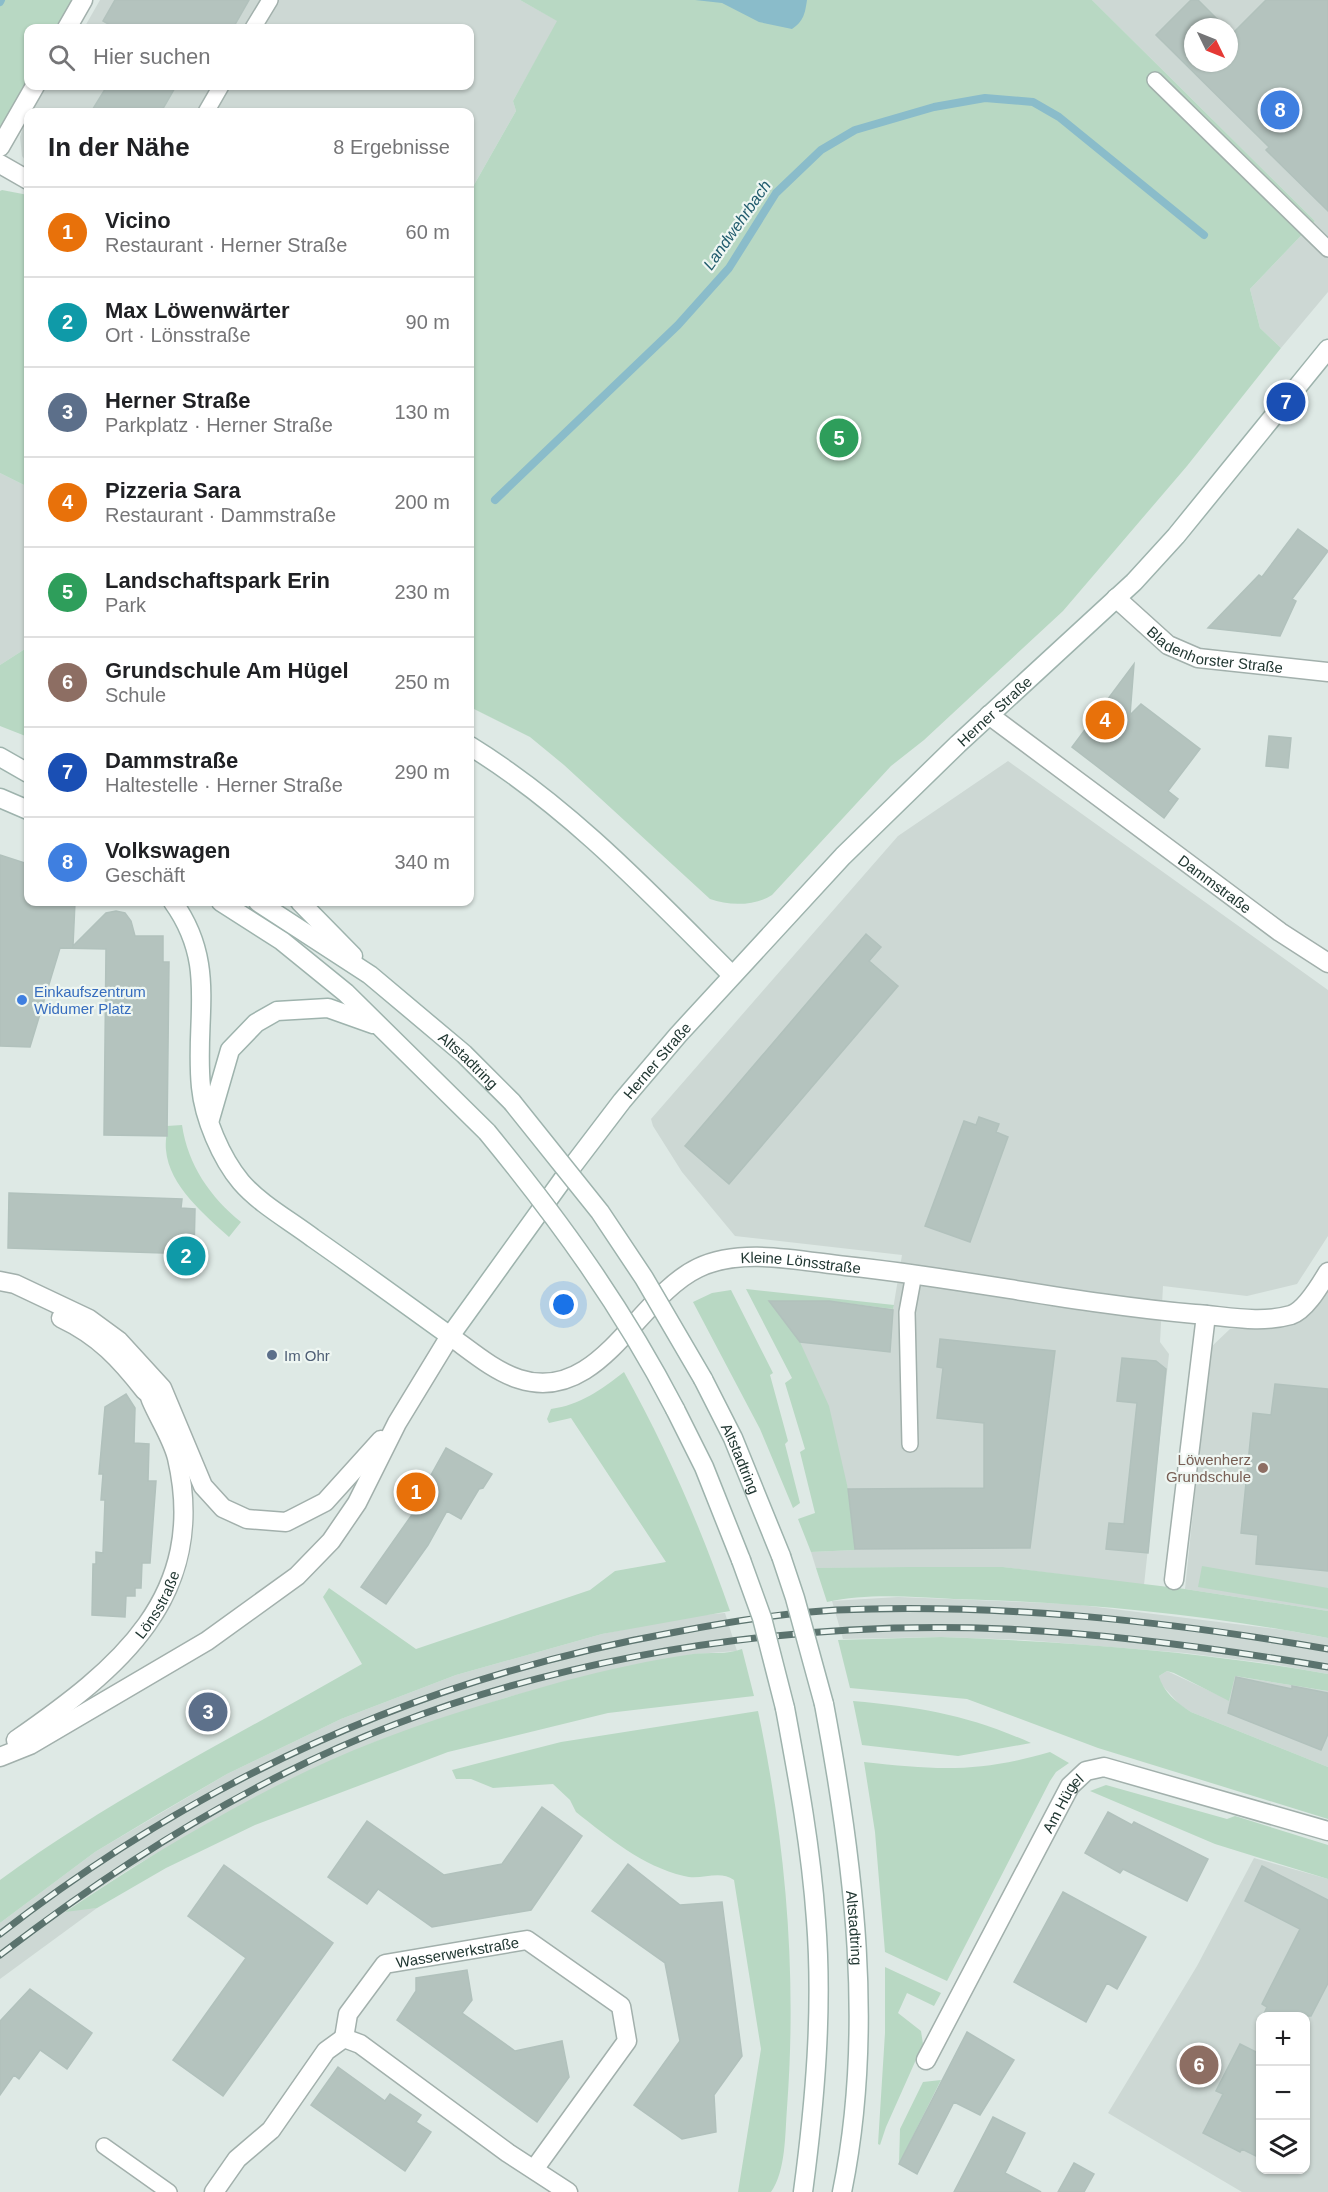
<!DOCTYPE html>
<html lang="de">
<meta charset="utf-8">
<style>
body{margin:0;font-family:Arial,sans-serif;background:#f6f6f6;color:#202124}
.controls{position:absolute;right:18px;bottom:18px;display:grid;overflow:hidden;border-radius:12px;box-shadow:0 2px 4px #0004}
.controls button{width:54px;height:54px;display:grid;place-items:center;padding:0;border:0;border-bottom:2px solid #e0e0e0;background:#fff;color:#202124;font:30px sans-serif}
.compass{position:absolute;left:1184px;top:18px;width:54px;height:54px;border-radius:50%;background:#fff;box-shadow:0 2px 4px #0004;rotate:133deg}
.you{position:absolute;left:564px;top:1305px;width:21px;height:21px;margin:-15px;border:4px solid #fff;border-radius:50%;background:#1a73e8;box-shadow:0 0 0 9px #1a73e833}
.badge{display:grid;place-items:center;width:39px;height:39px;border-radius:50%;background:#ea580c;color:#fff;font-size:20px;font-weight:700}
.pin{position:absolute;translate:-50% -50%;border:3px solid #fff;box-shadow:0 2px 6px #0006}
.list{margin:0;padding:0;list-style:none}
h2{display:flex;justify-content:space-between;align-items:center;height:78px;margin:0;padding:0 24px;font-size:26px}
h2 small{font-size:20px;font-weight:400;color:#757577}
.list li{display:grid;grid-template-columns:39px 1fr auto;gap:18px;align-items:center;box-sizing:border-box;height:90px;padding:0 24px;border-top:2px solid #e0e0e0}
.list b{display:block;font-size:22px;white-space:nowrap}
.list p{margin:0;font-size:20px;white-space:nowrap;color:#757577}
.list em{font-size:20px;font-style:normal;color:#757577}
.icon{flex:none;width:33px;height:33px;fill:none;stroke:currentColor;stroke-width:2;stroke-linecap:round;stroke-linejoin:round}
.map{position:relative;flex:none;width:1328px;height:2192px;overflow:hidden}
.search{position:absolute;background:#fff;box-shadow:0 2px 4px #0004;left:24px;top:24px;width:450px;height:66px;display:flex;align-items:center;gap:15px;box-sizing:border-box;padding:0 21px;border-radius:12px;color:#757577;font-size:22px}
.panel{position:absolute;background:#fff;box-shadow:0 2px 4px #0004;left:24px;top:108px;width:450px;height:798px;border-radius:12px}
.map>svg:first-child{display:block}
.built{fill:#cdd8d4;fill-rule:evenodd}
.green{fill:#b8d8c3}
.water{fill:#8abcca}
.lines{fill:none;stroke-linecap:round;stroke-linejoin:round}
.stream{stroke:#8abcca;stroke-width:8}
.building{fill:#b4c3be;stroke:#b1c1bc;stroke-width:1.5}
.service-casing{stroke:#a2b0ac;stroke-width:18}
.minor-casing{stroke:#a2b0ac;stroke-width:21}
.tertiary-casing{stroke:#a2b0ac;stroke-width:21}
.secondary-casing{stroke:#9eb3ad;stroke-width:21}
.service{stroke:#fff;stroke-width:15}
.minor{stroke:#fff;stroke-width:18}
.tertiary{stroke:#fff;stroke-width:18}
.secondary{stroke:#fff;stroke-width:18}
.rail-casing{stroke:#5b736e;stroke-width:7}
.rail{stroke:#eef6f2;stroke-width:4.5;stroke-dasharray:14;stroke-linecap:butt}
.secondary-bridge-casing{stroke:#9eb3ad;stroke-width:21;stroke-linecap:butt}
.secondary-bridge{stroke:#fff;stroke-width:18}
.shop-dot{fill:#3f7fe0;stroke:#eef6f2;stroke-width:2}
.service-dot{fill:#5c6f8a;stroke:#eef6f2;stroke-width:2}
.education-dot{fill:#8d6e63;stroke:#eef6f2;stroke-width:2}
.labels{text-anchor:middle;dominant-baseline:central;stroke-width:4.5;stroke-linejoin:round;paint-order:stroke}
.street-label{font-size:15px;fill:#213732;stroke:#eef6f2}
.shop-label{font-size:15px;fill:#366cbe;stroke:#eef6f2;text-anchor:start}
.service-label{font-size:15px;fill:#4e5e75;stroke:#eef6f2;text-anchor:start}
.education-label{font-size:15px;fill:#785e54;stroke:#eef6f2;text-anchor:end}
.water-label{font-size:16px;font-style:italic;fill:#205b6d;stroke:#eef6f2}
</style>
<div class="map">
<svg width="1328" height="2192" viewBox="0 0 1328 2192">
<rect width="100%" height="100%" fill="#dee9e5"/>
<!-- built -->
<path class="built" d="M100,0H520L558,21L513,101L516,111L470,192V112H28V164L22,156L20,137L27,114L33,104L47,86H470V28H84Z
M1092,0H1328V292L1281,348L1260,328L1250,289L1315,221ZM1193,27H1229V63H1193Z
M0,473L28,487V647L0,665Z
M1008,761L1328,990V1236L1297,1284L1247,1296L1163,1286L1160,1342L1169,1354L1144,1585L1003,1567L816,1568L811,1552L855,1550L848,1489L798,1338L769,1302L829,1301L893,1309L902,1255L735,1236L682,1172L653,1126L651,1119L898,836Z
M1328,1289V1611L1185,1589L1210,1348L1230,1329L1279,1328L1301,1320L1315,1309Z
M898,1597L1072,1604L1285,1630L1328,1638V1674L1265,1663L1185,1653L1024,1640L941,1637L843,1639L832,1601Z
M725,1613L737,1651L695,1654L634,1665L508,1697L372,1743L257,1797L131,1868L67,1910L97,1908L0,1979V1923L95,1852L227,1774L341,1719L456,1675L602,1634L691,1616Z
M1167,1671L1229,1700L1234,1676L1328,1691V1767L1191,1712L1180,1705L1161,1684L1159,1676Z
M1254,1858L1328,1879V2192H1242L1108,2113L1197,1966ZM1260,2016H1306V2170H1260Z"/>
<!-- green -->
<path class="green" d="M0,0H73L57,28H28V79L0,130Z
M520,0H1092L1315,221L1250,289L1260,328L1281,348L1187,466L1063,611L924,740L891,766L772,895C755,906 729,906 710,899L564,765L530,737L470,707V192L516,111L513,101L557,21Z
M2,190L28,195V487L0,473V191Z
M28,647V737L0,726V665Z
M182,1125C188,1165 210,1197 241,1222L229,1237C205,1215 169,1186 166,1150C165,1142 167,1134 167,1126Z
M746,1289L894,1305L893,1309L829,1301L770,1302L800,1342L829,1406L848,1489L855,1550L811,1552L798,1519L815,1513L800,1452L805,1449L785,1383L792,1378Z
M731,1290L773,1373L770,1375L788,1441L785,1444L800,1503L793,1508L760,1429L693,1302L712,1293Z
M624,1372C667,1449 701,1528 730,1611L602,1634L456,1675L341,1719L227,1774L160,1813L95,1852L0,1923V1880C113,1797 240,1734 362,1664L323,1597L329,1588L416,1649L590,1590L615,1571L666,1562L571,1418L549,1423L547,1419L551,1409C580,1405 601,1390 624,1372Z
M1202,1566L1328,1588V1609L1198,1587Z
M909,1567H1003L1185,1589L1328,1611V1638C1205,1614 1078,1602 954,1599C913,1597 867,1593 827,1602L816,1568Z
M941,1637C1071,1642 1200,1651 1328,1674V1691L1235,1676L1229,1701L1174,1673L1167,1671L1159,1676C1163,1692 1177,1703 1191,1712L1328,1767V1819L1098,1748L967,1699L850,1688L838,1640Z
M742,1649L754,1696L608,1713L448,1752L255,1825L166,1868L97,1908L65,1912C162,1847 265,1785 374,1742C436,1718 500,1699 564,1681C606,1670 650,1660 693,1654C709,1652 727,1655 742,1649Z
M853,1701C921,1707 968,1715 1031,1743L958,1756L862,1745Z
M758,1711C786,1843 797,1974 787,2108C785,2134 786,2171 771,2192H738L761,2049L734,1880C719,1869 701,1881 684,1876C642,1866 609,1838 576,1812L570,1800L553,1784L493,1788L471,1779H456L452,1770L561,1742Z
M1050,1752L1069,1763L1056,1772L1050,1781L947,1981L885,1952L875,1832L864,1762C937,1770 978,1773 1050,1752Z
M1106,1785L1227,1819L1235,1816L1328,1845V1879L1215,1844L1090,1791Z
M885,1967L941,1993L934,2006L907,1993L898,2013L921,2031L923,2044L886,2127L880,2145L878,2144L885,2033Z
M941,2080L899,2164L900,2129L923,2082Z"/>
<!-- water -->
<path class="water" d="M695,0H807C805,13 804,21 792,29L759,22L722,3Z"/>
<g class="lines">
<!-- stream -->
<path class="stream" d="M0,2L1,0
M495,500L678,325L729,268L776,193L821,150L855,130L934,107L985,98L1033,102L1059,117L1204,235"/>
</g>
<!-- building -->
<path class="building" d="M115,0H249L233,28H115L103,21Z
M1191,0H1198L1225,27H1193V63H1229V31L1232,34L1266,0H1328V211L1266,150L1269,147L1156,35Z
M107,86H176L161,112H91Z
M1298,529L1328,551L1292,599L1296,601L1280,636L1208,628L1259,575L1262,577Z
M1134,664L1130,715L1141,704L1200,749L1168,791L1178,799L1164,818L1072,747Z
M1269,736L1291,738L1288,768L1266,766Z
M0,855L28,864V902H75L73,946L106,913L116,911L125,913L131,921L135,936H163V962H169L167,1136L104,1135L106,949L60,948L30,1047L0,1046Z
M866,934L881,947L869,961L898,986L729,1184L685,1146Z
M979,1117L999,1124L996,1132L1008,1137L970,1242L925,1226L964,1121L976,1125Z
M9,1193L182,1199L181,1208L195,1209L194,1254L8,1248Z
M769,1301H829L893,1310L890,1352L800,1342Z
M940,1339L1055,1351L1030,1548L855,1549L848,1489L984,1488V1423L937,1418L943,1368L937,1367Z
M1122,1358L1156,1361L1166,1369L1148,1553L1106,1549L1109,1523L1124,1524L1137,1403L1117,1401Z
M1275,1384L1328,1389V1571L1256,1564L1258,1535L1241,1533L1253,1413L1271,1415Z
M126,1394L135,1408L134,1443L149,1444L148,1481H156L150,1563H142L141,1588H135V1596H126L125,1617L92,1615L93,1564H96V1552L103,1553L105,1500H101L103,1474H99L105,1407Z
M446,1448L492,1474L483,1488L479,1489L461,1519L447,1511L428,1545L386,1604L361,1587L416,1509L409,1490L426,1484Z
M1236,1677L1292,1689V1686L1328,1693V1734L1321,1750L1228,1713Z
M542,1807L582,1836L531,1910L432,1927L378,1889L367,1904L328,1877L367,1821L444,1875L502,1864Z
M1108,1812L1132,1825L1134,1822L1208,1859L1187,1901L1123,1869L1120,1873L1085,1853Z
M628,1864L680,1905L722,1902L742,2056L714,2095L716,2132L682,2139L634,2105L680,2041L665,1963L592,1911Z
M224,1865L333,1943L223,2096L173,2060L246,1958L188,1916Z
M1262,1866L1328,1900V1983L1311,2016H1263L1267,2007L1262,2004L1300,1929L1245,1901Z
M1063,1892L1146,1937L1117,1989L1107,1983L1086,2022L1014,1982Z
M467,1970L472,2000L462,2013L515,2051L562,2041L569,2077L537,2122L397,2020L416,1991V1978Z
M30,1989L92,2033L67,2069L40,2050L19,2079L14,2075L0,2095V2021Z
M967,2032L1014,2060L980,2115L954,2102L917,2174L899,2164Z
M1240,2044L1260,2054V2158L1242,2149L1240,2152L1203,2133L1223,2094L1216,2091Z
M338,2067L385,2101L390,2094L421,2115L416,2122L431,2132L405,2171L311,2105Z
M993,2117L1025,2133L1005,2173L1041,2192H954Z
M1074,2163L1094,2174L1084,2192H1058Z"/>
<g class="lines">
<!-- service casing -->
<g class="service-casing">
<path id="service" d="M253,28L270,0
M1155,80L1328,249
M206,112L221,86
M910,1444L907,1312L914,1274
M104,2146L169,2192"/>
</g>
<!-- minor casing -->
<g class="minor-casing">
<g id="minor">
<path d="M67,28L83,0"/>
<path d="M0,147L35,86"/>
<path d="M0,164L28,180"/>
<path id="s1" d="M1116,598L1168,645L1198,658L1328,672"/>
<path id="s2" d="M989,715L1280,932L1328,963"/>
<path id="s3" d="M450,1336C471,1351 494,1371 519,1379C599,1405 637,1297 698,1268C741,1247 800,1261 846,1266C963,1278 1078,1304 1195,1314C1226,1316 1259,1324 1291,1315C1306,1310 1320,1285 1328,1272"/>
<path d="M1174,1580L1206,1315"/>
<path id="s4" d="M344,2038L348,2014L385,1964L527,1940L621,2006L627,2041L535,2168"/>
<path id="s5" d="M926,2060L1070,1786L1086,1771L1104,1767L1328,1831"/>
<path d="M214,2192L237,2159L271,2130L326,2051L344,2038L360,2044L508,2153L568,2192"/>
</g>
</g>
<!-- tertiary casing -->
<g class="tertiary-casing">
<g id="tertiary">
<path d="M0,1281L15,1284L89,1319L119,1341L162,1388L203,1486L223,1508L247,1519L286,1522L325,1502L381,1440"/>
<path d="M61,1318C99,1336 120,1359 145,1391"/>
<path id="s6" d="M16,1740C118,1669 209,1597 177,1458C172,1438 159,1419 151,1400C147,1390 145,1379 143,1369"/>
<path d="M0,1757L30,1745L207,1641L297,1576L331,1541L357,1503L397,1423L450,1336"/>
</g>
</g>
<!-- secondary casing -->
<g class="secondary-casing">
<g id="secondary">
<path d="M470,746C569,807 650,893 732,975"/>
<path d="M0,757L28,773"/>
<path d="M0,798L28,810"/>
<path id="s7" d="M173,902C218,965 194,1017 201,1087C204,1118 221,1158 241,1182C260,1204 289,1220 313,1238C359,1270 404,1303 450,1336L571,1168L622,1101L678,1035L843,856L958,744L1134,582L1176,536L1328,349"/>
<path d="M221,902L282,941L346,993L487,1132"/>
<path id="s8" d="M258,902L370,975L464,1054L512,1102"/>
<path d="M300,902L353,956"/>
<path d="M210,1119L230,1050L256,1023L277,1011L328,1008L373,1024"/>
<path id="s9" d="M703,1379L733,1438L781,1556"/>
<path d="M675,1409L704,1467L741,1560"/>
<path id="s10" d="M824,1704C854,1864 875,2031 842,2192"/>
<path d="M785,1708C798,1778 811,1848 816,1920C823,2010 815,2102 803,2192"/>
</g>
</g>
<!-- service -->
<use href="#service" class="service"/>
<!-- minor -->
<use href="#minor" class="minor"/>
<!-- tertiary -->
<use href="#tertiary" class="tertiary"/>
<!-- secondary -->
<use href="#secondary" class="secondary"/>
<!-- rail casing -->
<g class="rail-casing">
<path id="rail" d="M0,1934C201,1777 425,1677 676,1632C728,1622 783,1613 836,1610C1002,1603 1166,1621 1328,1649
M0,1955C90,1886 183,1824 285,1773C501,1664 765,1619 1005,1629C1114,1634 1221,1649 1328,1667"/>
</g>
<!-- rail -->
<use href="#rail" class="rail"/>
<!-- secondary-bridge casing -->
<g class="secondary-bridge-casing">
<path id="secondary-bridge" d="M512,1102L600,1212L644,1278L703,1379
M487,1132C560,1221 622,1307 675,1409
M781,1556L795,1598L824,1704
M741,1560L762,1618L785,1708"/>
</g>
<!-- secondary-bridge -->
<use href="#secondary-bridge" class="secondary-bridge"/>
</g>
<!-- markers -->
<circle class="shop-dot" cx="22" cy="1000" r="6"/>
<circle class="service-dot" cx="272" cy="1355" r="6"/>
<circle class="education-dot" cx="1263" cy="1468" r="6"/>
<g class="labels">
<!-- street labels -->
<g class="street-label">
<text stroke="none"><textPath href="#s1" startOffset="117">Bladenhorster Straße</textPath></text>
<text stroke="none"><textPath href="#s7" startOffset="1386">Herner Straße</textPath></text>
<text stroke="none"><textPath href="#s2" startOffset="282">Dammstraße</textPath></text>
<text stroke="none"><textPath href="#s8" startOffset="264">Altstadtring</textPath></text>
<text stroke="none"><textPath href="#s7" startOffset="900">Herner Straße</textPath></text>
<text stroke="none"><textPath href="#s3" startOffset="408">Kleine Lönsstraße</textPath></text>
<text stroke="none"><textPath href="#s9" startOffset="88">Altstadtring</textPath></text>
<text stroke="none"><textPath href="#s6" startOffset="198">Lönsstraße</textPath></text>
<text stroke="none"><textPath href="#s5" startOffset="291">Am Hügel</textPath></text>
<text stroke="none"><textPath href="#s10" startOffset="226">Altstadtring</textPath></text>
<text stroke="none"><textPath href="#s4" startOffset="160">Wasserwerkstraße</textPath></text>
</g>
<!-- shop labels -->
<g class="shop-label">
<text x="34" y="991">Einkaufszentrum<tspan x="34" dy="17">Widumer Platz</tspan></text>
</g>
<!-- service labels -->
<g class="service-label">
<text x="284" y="1355">Im Ohr</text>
</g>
<!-- education labels -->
<g class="education-label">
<text x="1251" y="1459">Löwenherz<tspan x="1251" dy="17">Grundschule</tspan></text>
</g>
<!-- water labels -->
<g class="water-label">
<text transform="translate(737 225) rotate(-55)">Landwehrbach</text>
</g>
</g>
</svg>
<div class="controls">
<button>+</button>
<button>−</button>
<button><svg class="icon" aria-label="layers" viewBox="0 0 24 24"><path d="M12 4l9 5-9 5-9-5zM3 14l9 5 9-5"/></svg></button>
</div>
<svg class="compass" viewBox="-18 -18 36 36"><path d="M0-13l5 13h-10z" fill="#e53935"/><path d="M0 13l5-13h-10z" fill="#757577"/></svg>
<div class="you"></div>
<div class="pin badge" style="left:416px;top:1492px;background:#e8710a">1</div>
<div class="pin badge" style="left:186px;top:1256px;background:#0f9aa8">2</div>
<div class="pin badge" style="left:208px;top:1712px;background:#5c6f8a">3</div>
<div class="pin badge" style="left:1105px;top:720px;background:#e8710a">4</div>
<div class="pin badge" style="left:839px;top:438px;background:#2e9e5b">5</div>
<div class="pin badge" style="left:1199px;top:2065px;background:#8d6e63">6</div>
<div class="pin badge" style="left:1286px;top:402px;background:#1a4fb4">7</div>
<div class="pin badge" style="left:1280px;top:110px;background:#3f7fe0">8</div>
<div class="search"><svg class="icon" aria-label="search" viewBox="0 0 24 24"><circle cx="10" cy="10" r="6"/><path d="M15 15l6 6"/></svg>Hier suchen</div>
<section class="panel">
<h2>In der Nähe<small>8 Ergebnisse</small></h2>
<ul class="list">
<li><span class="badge" style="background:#e8710a">1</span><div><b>Vicino</b><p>Restaurant · Herner Straße</p></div><em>60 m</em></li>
<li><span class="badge" style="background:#0f9aa8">2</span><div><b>Max Löwenwärter</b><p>Ort · Lönsstraße</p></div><em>90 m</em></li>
<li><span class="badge" style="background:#5c6f8a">3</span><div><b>Herner Straße</b><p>Parkplatz · Herner Straße</p></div><em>130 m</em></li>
<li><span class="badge" style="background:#e8710a">4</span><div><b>Pizzeria Sara</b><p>Restaurant · Dammstraße</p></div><em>200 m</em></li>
<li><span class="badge" style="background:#2e9e5b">5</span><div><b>Landschaftspark Erin</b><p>Park</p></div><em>230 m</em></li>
<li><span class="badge" style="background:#8d6e63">6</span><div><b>Grundschule Am Hügel</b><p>Schule</p></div><em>250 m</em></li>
<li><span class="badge" style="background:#1a4fb4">7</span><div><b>Dammstraße</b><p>Haltestelle · Herner Straße</p></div><em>290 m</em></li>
<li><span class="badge" style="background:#3f7fe0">8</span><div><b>Volkswagen</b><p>Geschäft</p></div><em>340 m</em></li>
</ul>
</section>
</div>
